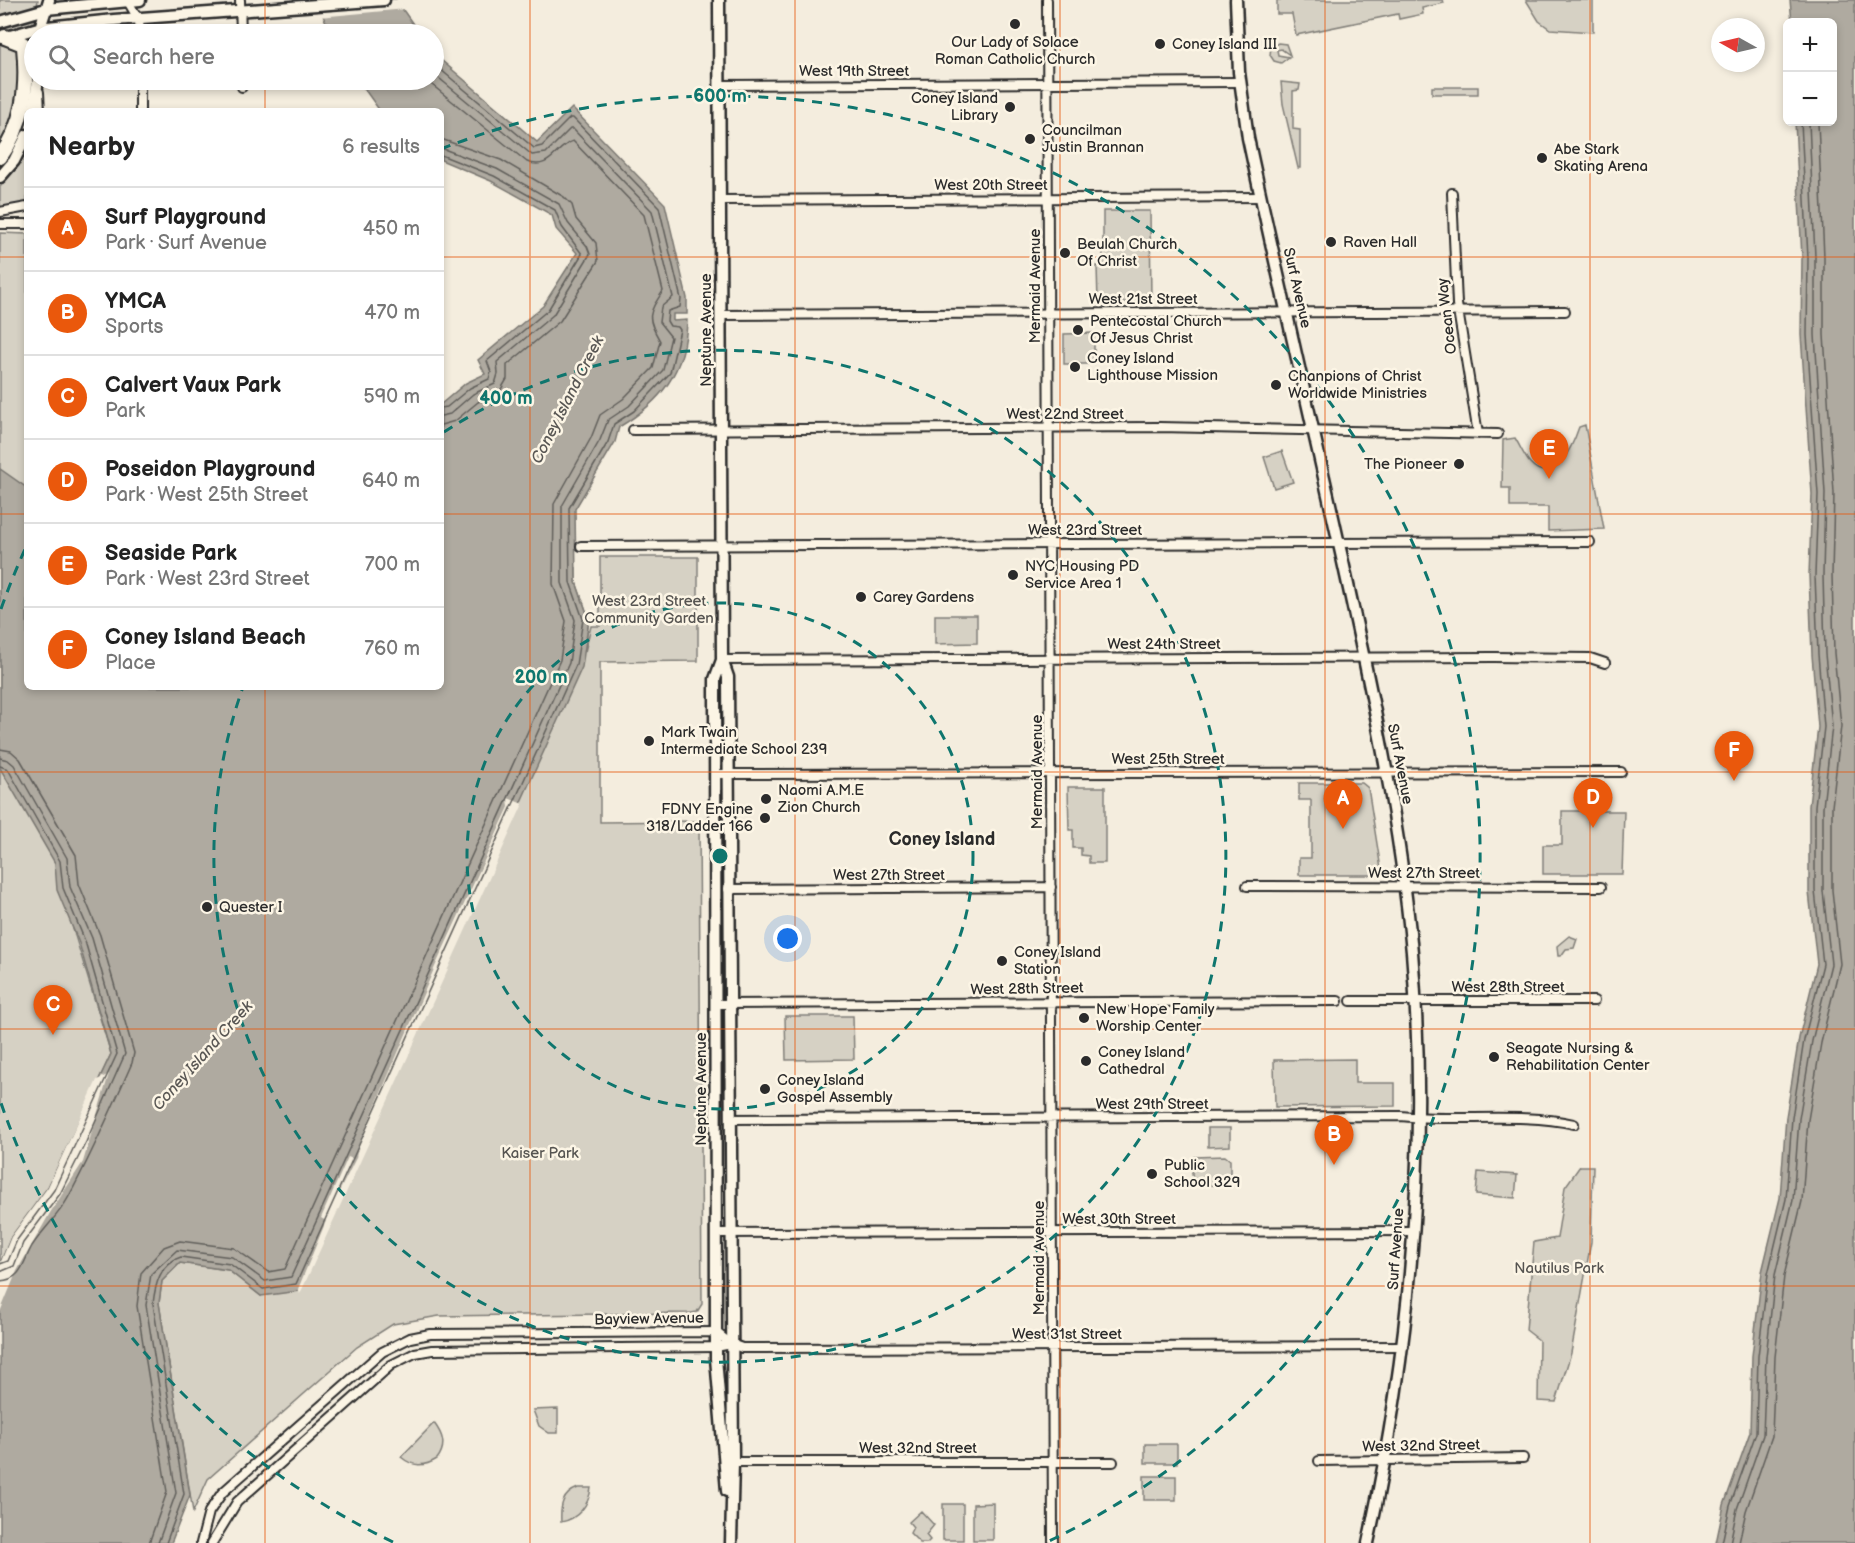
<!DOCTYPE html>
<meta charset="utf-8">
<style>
body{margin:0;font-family:"Balsamiq Sans",sans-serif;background:#f2f2f2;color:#222}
.controls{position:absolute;right:18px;top:18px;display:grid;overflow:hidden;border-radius:9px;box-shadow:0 3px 9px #0003}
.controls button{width:54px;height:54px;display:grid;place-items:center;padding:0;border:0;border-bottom:2px solid #e0e0e0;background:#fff;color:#222;font:30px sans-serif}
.compass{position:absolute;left:1711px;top:18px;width:54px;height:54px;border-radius:50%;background:#fff;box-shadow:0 3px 9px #0003;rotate:278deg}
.you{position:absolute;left:788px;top:939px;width:21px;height:21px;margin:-15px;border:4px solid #fff;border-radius:50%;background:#1a73e8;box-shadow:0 0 0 9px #1a73e833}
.badge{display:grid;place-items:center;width:39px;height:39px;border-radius:50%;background:#ea580c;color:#fff;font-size:20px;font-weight:700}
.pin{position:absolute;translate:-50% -50px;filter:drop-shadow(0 2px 3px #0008)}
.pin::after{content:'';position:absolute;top:32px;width:21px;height:18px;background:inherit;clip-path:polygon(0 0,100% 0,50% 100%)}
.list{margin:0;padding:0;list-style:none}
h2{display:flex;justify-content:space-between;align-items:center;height:78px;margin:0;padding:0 24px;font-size:26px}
h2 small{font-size:20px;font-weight:400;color:#767676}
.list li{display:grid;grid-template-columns:39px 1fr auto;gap:18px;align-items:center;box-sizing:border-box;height:84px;padding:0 24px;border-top:2px solid #e0e0e0}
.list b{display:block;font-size:22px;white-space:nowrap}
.list p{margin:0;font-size:20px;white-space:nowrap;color:#767676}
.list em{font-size:20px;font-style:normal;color:#767676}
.icon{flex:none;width:33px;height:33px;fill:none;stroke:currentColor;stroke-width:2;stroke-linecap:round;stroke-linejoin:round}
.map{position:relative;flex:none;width:1855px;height:1543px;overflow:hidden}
.search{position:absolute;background:#fff;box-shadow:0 3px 9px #0003;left:24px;top:24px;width:420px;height:66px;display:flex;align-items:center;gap:15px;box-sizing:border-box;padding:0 21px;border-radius:33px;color:#767676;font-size:22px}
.panel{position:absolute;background:#fff;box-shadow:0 3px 9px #0003;left:24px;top:108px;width:420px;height:582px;border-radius:9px}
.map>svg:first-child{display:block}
.green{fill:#d6d1c4;stroke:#807e78;stroke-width:1.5}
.water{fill:#afaaa0;stroke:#7a7771;stroke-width:1.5}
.pier{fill:#f4edde}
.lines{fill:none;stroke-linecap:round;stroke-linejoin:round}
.shore{stroke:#605e5a;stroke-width:1.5}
.street-casing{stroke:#2b2b2b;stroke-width:12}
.secondary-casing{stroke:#2b2b2b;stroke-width:15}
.highway-casing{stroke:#2b2b2b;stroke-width:18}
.street{stroke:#fcf5e5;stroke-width:8}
.secondary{stroke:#fcf5e5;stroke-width:10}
.highway{stroke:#fcf5e5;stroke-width:14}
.grid{fill:none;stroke:#e8590c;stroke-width:1.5;stroke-opacity:0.55}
.ring{fill:none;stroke:#0f766e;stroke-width:3;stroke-dasharray:10 8}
.poi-dot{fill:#2b2b2b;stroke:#fcf5e5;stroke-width:2}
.labels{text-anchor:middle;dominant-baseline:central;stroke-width:5;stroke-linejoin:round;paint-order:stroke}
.poi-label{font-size:15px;fill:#2b2b2b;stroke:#fcf5e5;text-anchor:start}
.street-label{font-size:15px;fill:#2b2b2b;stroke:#fcf5e5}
.park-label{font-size:15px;fill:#565451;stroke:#fcf5e5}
.water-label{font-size:16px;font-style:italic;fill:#595754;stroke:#fcf5e5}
.quarter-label{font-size:18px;font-weight:bold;fill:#2b2b2b;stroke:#fcf5e5}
.centre{fill:#0f766e;stroke:#fcf5e5;stroke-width:3}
.ring-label{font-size:18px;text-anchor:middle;font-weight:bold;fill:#0f766e;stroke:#fcf5e5;stroke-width:5;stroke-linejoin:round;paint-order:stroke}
</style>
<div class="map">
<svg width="1855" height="1543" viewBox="0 0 1855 1543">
<rect width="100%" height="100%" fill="#f4edde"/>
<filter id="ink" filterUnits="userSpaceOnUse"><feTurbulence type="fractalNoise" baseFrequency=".0167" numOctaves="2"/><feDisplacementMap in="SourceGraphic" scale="12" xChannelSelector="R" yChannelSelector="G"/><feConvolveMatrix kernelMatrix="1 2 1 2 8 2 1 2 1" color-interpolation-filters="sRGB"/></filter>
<g filter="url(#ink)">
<!-- green -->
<path class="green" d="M0,0H38L13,147L0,164Z
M1277,0H1443L1444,3L1422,8L1423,14L1399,19L1398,14L1296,35L1292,14H1277Z
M1526,0H1593V32L1550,29L1539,21Z
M1278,43L1286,44L1290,55L1281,49L1277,50L1278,55L1289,57L1281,63L1274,61L1270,55L1271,47Z
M1281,82L1300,84L1299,90L1293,91V129L1300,130V168H1298L1283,104Z
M1432,87H1478V94H1432Z
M27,155V204L0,208V187Z
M1103,211H1150L1151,302H1098L1097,266L1103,265Z
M0,233L27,234V687L48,815L73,929L111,1054L48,1187L11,1237L0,1264Z
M1094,333V364H1064V334Z
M1585,425L1604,529L1548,531V507H1510V488H1502L1503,440L1515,438C1520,446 1524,456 1530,463C1554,489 1573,445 1579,427Z
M1282,451L1293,482L1274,488L1264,457Z
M600,557H698V661L600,662V822L699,821L702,1304L697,1312L691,1313L439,1316L393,1324L357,1347L208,1479L193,1512L159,1303L162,1281L180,1263L228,1270L261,1296L576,567V582L589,619L585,652L591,626H600Z
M935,615H977V643L935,644Z
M1299,783H1362L1368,788L1381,869L1375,875H1299V858H1311V800H1299Z
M1068,787H1105V863H1089V856L1081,855V848H1073V830H1069Z
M1562,811H1624L1622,874H1543V845H1562Z
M1569,936L1577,939L1574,948L1566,949L1561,956H1558L1557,946Z
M785,1016H853L854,1059L786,1060Z
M1355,1059V1083H1395V1106L1275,1107L1274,1060Z
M1208,1128H1230V1146L1208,1147Z
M1225,1156L1230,1160V1183L1226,1186L1193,1184L1191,1162L1194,1157Z
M1580,1166H1593L1591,1242L1571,1353L1556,1402L1538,1401L1539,1340L1526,1330L1534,1242L1557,1238L1565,1187Z
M1478,1172L1517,1175L1515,1198L1476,1195Z
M558,1409V1433H549L539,1426L533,1410Z
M434,1423C443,1435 447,1446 437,1459C424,1467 413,1467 401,1457Z
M1145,1444H1177V1463H1145Z
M1144,1476H1176V1500H1144Z
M578,1488H591C589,1505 578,1519 561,1522C560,1506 562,1494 578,1488Z
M993,1503V1540H973V1504Z
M943,1504H963V1540H943Z
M921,1511L934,1525L926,1535L930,1540L927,1543H920L910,1533L913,1527L909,1522Z"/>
<!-- water -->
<path class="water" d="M315,0H396L420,34H332Z
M1790,0H1855V1543H1716L1724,1505L1750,1432L1752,1356L1762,1272L1780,1198L1786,1117L1799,1038L1817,964L1809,892V806L1818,727L1812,655L1809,575L1812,494L1801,335L1802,258L1795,122H1832V22H1792Z
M434,54L537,142L572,108L665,204L687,298V314H673V321L687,320C686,371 661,402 619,427L615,442L575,509L576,582L589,619L582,667L299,1291L261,1296L228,1270L180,1263L162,1281L159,1303L190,1495L171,1543H0V1264L11,1237L48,1187L111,1054L79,943L57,890L55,863L0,768V469L27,488V687H441V404L466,383L485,374L478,360L543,306L577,253L556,229L552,215L491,181L441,160V111H380L358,80H434Z"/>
<!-- pier -->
<path class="pier" d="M312,0H400L406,9L319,17Z
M508,798L523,804L300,1294L298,1289L326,1221L321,1218L348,1157L353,1159L338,1194L356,1158L358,1146L434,969L509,807Z
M109,1074L83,1162L50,1213L17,1271L0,1312V1264L11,1237L48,1187L97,1080Z"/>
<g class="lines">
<!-- shore -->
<path class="shore" d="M441,139L501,160L564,197L572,205L576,219L596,243L598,261L560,321L507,365V379L500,391L478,402L455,421L441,425
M441,148L497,169L559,204L568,223L587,246L590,254L553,315L497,362L498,374L495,384L473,394L450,414L441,416
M441,155L494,176L555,210L562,227L582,254L548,310L487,361L491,372L489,379L470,388L447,407L441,408
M0,749L11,751L20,759L76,855L79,884L100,935L134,1053L132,1063C112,1108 92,1154 68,1198C59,1215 43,1229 32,1246C23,1262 22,1280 0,1281
M0,758L8,760L14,765L67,858L70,887L92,938L125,1054L86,1142L60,1194L23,1243L14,1266L0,1272
M0,766L8,769L60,861L63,888L85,941L117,1054L54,1190L17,1240L8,1261L0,1264
M149,1543L167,1492L137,1306L141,1273L164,1247L180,1241L234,1248L268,1272L285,1269L560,660L566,621L553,584L554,504L591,438L600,415L623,399L653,368L660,341C646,317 648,314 663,291L644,215L573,141C555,147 551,171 527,162L426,80
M158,1543L176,1493L146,1305L151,1274L177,1250L232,1257L265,1281L291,1277L569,663L575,620L562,583V506L600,440L608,420L629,406L663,370L671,337L659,322L661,307L673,297L652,211L573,129H570L546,153L532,155L434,74
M166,1543L184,1494L153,1304C155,1285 160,1263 181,1257L230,1264L263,1289L296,1284L576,665L583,619L570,582L569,508L608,442L614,424L634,411L670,373L680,330L678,327L670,326L667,321L668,311L680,307L681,299L659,207L573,118H570L542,146L534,148L434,64
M1722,1543L1730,1506L1756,1433L1758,1356L1768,1274L1786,1199L1792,1118L1804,1040L1823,964L1815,891V806L1824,727L1818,654L1815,575L1818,494L1807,335L1808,258L1801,122
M1730,1543L1737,1509L1763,1435L1766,1357L1775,1275L1793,1200L1799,1119L1812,1041L1831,964L1823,891V807L1832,726L1825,654L1823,575L1825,493L1815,335V257L1809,122
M1739,1543L1746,1511L1772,1436L1775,1357L1784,1276L1802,1201L1808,1120L1821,1043L1840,964L1832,890V807L1841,726L1834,653L1832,575L1834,493L1824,335V257L1818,122"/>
<!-- street casing -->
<g class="street-casing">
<path id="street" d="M127,0L139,20L140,34
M240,0L241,34
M1047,0L1053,1543
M140,80V111
M242,80V87
M720,85L1240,82
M39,92L40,111
M1452,193L1457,304L1478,434
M721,200L1261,197
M0,212L27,207
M0,224H27
M721,315L1565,311
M633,430L1159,427L1498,434
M581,546L1590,542
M722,660L1494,657L1590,658L1605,663
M716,774L1621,772
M1247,886L1601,887
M728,889L1051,887
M1351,1001H1594
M716,1004L1338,1001
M730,1119L1401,1116C1456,1122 1521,1112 1574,1124
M717,1233L1414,1231
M1319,1461L1523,1458
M730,1462H1113
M201,1543L209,1512L222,1493L382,1352L410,1338L430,1334L716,1332L731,1344L742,1348L1404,1346
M212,1543L237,1502L391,1365L415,1353L432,1350L716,1347L731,1344"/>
</g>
<!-- secondary casing -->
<g class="secondary-casing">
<path id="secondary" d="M719,0L722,660L728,677L733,1462L731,1543
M1236,0L1239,72L1248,138C1279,283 1313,427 1345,571C1373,698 1400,823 1412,952C1429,1151 1410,1349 1368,1543
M0,22L46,9L140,0
M38,34L49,0
M3,38L38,28L114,20L384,0
M33,111L38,80
M0,177L14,161L27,135
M722,660L715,679L716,1358L727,1491"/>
</g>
<!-- highway casing -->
<g class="highway-casing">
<path id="highway" d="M0,157C24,125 28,87 24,47L23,44L5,37"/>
</g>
<!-- street -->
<use href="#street" class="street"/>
<!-- secondary -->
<use href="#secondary" class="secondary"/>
<!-- highway -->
<use href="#highway" class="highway"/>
</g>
</g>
<!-- grid -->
<path class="grid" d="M265,0V34M530,0V1543M795,0V1543M1060,0V1543M1325,0V1543M1590,0V1543M265,80V111M0,257H27M441,257H1855M0,514H27M441,514H1855M265,687V1543M0,772H1855M0,1029H1855M0,1286H1855"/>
<!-- distance rings -->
<g class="ring">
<circle cx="720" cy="856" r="253"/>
<path d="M444 432A506 506 0 1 1 243 687"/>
<path d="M393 1542A760 760 0 0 1 1 1103M1 609A760 760 0 0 1 26 547M441 149A760 760 0 0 1 1047 1542"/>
</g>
<!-- markers -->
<g class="poi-dot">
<circle cx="1015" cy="24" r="6"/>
<circle cx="1160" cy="44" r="6"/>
<circle cx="1010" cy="107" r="6"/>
<circle cx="1030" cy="139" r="6"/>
<circle cx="1542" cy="158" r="6"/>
<circle cx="1331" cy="242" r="6"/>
<circle cx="1065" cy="253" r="6"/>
<circle cx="1078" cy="330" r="6"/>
<circle cx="1075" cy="367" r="6"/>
<circle cx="1276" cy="385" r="6"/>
<circle cx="1459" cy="464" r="6"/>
<circle cx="1013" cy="575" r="6"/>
<circle cx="861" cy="597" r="6"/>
<circle cx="649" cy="741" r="6"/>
<circle cx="766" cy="799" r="6"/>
<circle cx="765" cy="818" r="6"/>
<circle cx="207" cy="907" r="6"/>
<circle cx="1002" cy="961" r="6"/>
<circle cx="1084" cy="1018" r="6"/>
<circle cx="1494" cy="1057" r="6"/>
<circle cx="1086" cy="1061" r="6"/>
<circle cx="765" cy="1089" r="6"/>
<circle cx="1152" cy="1174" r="6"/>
</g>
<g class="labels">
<!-- poi labels -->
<g class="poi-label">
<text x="1015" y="42" text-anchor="middle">Our Lady of Solace<tspan x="1015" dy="17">Roman Catholic Church</tspan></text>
<text x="1172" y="44">Coney Island III</text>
<text x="998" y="98" text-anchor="end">Coney Island<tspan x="998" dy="17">Library</tspan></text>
<text x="1042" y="130">Councilman<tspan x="1042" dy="17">Justin Brannan</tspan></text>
<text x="1554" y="149">Abe Stark<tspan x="1554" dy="17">Skating Arena</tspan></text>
<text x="1343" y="242">Raven Hall</text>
<text x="1077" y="244">Beulah Church<tspan x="1077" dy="17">Of Christ</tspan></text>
<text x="1090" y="321">Pentecostal Church<tspan x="1090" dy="17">Of Jesus Christ</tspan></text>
<text x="1087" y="358">Coney Island<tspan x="1087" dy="17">Lighthouse Mission</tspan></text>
<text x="1288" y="376">Chanpions of Christ<tspan x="1288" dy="17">Worldwide Ministries</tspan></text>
<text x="1447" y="464" text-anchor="end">The Pioneer</text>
<text x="1025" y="566">NYC Housing PD<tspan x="1025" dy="17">Service Area 1</tspan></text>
<text x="873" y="597">Carey Gardens</text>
<text x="661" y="732">Mark Twain<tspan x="661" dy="17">Intermediate School 239</tspan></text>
<text x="778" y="790">Naomi A.M.E<tspan x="778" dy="17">Zion Church</tspan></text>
<text x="753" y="809" text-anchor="end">FDNY Engine<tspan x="753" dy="17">318/Ladder 166</tspan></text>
<text x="219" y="907">Quester I</text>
<text x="1014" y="952">Coney Island<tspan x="1014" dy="17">Station</tspan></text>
<text x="1096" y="1009">New Hope Family<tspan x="1096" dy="17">Worship Center</tspan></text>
<text x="1506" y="1048">Seagate Nursing &amp;<tspan x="1506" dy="17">Rehabilitation Center</tspan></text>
<text x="1098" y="1052">Coney Island<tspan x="1098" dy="17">Cathedral</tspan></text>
<text x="777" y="1080">Coney Island<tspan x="777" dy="17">Gospel Assembly</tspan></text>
<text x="1164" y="1165">Public<tspan x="1164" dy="17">School 329</tspan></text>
</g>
<!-- street labels -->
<g class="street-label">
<text x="854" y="71">West 19th Street</text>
<text x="991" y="185">West 20th Street</text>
<text transform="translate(1035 286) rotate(-90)">Mermaid Avenue</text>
<text transform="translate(1297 288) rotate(77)">Surf Avenue</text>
<text x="1143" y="299">West 21st Street</text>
<text transform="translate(1447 316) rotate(-97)">Ocean Way</text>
<text transform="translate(706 330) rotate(-90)">Neptune Avenue</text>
<text x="1065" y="414">West 22nd Street</text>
<text x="1085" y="530">West 23rd Street</text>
<text x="1164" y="644">West 24th Street</text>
<text x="1168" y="759">West 25th Street</text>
<text transform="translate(1400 764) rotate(79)">Surf Avenue</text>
<text transform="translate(1037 772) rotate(-90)">Mermaid Avenue</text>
<text x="1424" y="873">West 27th Street</text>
<text x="889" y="875">West 27th Street</text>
<text x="1508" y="987">West 28th Street</text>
<text transform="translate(1027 989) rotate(-1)">West 28th Street</text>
<text transform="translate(701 1089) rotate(-90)">Neptune Avenue</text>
<text x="1152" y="1104">West 29th Street</text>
<text x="1119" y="1219">West 30th Street</text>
<text transform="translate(1396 1249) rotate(-86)">Surf Avenue</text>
<text transform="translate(1039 1258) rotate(-90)">Mermaid Avenue</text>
<text transform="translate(649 1319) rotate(-1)">Bayview Avenue</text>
<text x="1067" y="1334">West 31st Street</text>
<text transform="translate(1421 1446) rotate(-1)">West 32nd Street</text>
<text x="918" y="1448">West 32nd Street</text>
</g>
<!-- park labels -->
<g class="park-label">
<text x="649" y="601">West 23rd Street<tspan x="649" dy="17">Community Garden</tspan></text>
<text x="540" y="1153">Kaiser Park</text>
<text x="1559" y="1268">Nautilus Park</text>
</g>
<!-- water labels -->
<g class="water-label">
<text transform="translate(568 400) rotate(-63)">Coney Island Creek</text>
<text transform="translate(203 1056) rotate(-48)">Coney Island Creek</text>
</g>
<!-- quarter labels -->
<g class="quarter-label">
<text x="942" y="839">Coney Island</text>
</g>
</g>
<circle cx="720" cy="856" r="9" class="centre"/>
<g class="ring-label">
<text x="720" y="102">600 m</text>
<text x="506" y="404">400 m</text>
<text x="541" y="683">200 m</text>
</g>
</svg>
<div class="controls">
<button>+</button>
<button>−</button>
</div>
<svg class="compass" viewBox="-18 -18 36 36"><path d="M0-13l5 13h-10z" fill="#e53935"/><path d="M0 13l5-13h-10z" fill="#767676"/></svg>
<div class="you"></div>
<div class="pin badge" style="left:1343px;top:829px">A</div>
<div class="pin badge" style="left:1334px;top:1165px">B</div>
<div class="pin badge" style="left:53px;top:1035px">C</div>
<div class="pin badge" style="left:1593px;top:828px">D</div>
<div class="pin badge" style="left:1549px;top:479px">E</div>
<div class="pin badge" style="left:1734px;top:781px">F</div>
<div class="search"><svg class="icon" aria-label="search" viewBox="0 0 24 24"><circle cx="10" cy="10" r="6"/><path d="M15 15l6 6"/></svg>Search here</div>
<section class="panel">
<h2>Nearby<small>6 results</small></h2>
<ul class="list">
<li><span class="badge">A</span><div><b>Surf Playground</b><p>Park · Surf Avenue</p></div><em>450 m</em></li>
<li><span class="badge">B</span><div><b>YMCA</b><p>Sports</p></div><em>470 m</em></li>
<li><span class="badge">C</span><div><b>Calvert Vaux Park</b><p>Park</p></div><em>590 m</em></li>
<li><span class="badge">D</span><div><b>Poseidon Playground</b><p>Park · West 25th Street</p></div><em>640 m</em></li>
<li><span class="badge">E</span><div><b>Seaside Park</b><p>Park · West 23rd Street</p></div><em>700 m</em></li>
<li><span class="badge">F</span><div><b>Coney Island Beach</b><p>Place</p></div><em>760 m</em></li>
</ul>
</section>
</div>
